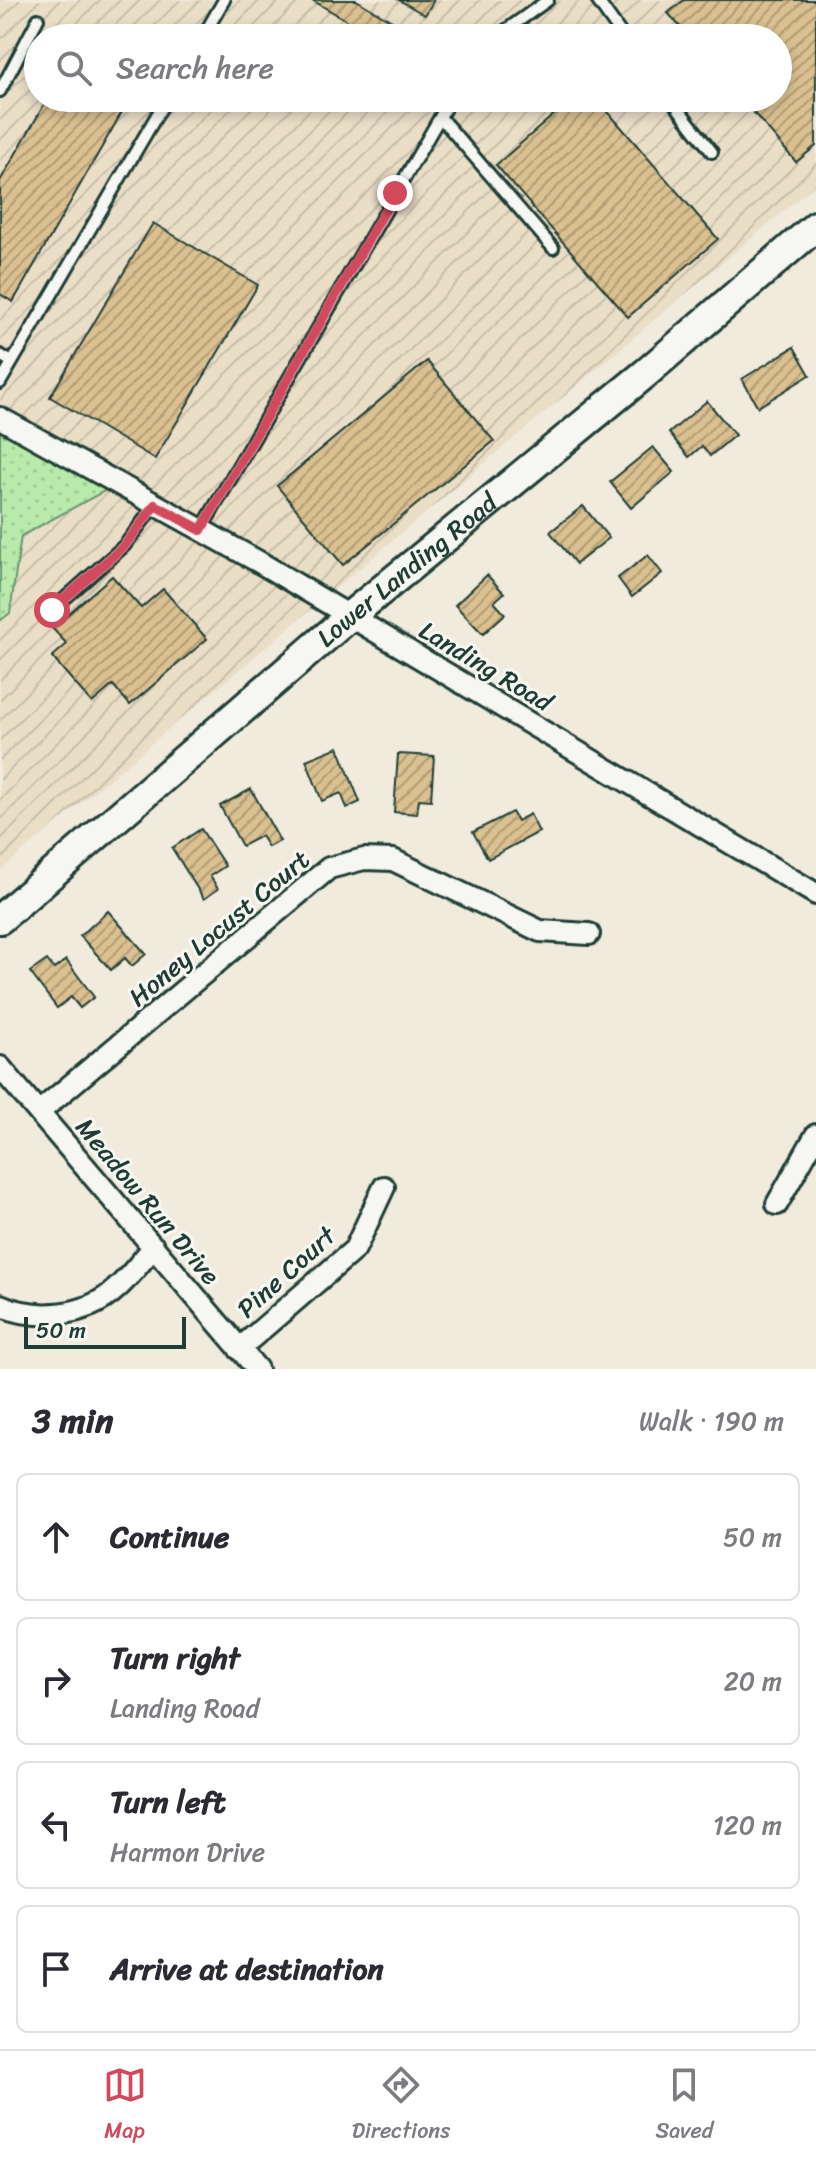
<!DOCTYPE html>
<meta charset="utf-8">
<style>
body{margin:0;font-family:Sriracha,sans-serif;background:#f2f2f3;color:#2b2b33}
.scale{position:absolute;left:24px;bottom:20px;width:162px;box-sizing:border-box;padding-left:8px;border:4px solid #1f3d34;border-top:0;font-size:22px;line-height:28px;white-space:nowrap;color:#1f3d34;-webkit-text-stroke:6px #f6f6f2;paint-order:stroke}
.stop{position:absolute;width:24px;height:24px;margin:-18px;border:6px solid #d1495b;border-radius:50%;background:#fff}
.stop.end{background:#d1495b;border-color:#fff;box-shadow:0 2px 8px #0008}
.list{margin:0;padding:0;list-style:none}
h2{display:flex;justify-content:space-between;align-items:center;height:104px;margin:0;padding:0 32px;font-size:34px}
h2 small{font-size:26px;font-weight:400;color:#7c7c81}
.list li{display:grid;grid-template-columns:52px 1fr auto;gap:24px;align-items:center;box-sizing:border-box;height:128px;margin:0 16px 16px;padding:0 16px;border:2px solid #e1e1e2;border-radius:12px}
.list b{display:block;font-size:30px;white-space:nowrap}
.list p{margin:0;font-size:26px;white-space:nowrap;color:#7c7c81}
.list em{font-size:26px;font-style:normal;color:#7c7c81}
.icon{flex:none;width:44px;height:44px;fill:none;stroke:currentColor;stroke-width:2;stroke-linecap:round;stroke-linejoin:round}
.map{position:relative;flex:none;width:816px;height:1369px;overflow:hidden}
.search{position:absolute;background:#fff;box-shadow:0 4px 12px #0003;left:24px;right:24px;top:24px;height:88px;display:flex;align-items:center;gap:20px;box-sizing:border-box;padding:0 28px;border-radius:44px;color:#7c7c81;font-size:30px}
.sheet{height:680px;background:#fff}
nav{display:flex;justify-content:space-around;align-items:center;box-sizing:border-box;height:112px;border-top:2px solid #e1e1e2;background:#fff;font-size:22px;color:#7c7c81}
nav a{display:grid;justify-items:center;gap:4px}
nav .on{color:#d1495b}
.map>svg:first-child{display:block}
.industrial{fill:url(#industrial-furrows);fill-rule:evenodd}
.grass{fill:url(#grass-dots);stroke:#6b9470;stroke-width:2}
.building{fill:url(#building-hatch);stroke:#1f3d34;stroke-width:2}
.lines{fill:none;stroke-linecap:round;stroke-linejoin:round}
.lane-casing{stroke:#1f3d34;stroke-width:16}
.street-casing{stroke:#1f3d34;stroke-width:26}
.secondary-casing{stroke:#1f3d34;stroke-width:34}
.lane{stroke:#f6f6f2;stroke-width:10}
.street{stroke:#f6f6f2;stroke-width:20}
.secondary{stroke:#f6f6f2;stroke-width:28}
.route{stroke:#d1495b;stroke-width:10}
.labels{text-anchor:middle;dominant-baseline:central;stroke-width:6;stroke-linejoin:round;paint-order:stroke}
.street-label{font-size:26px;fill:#1f3d34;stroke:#f6f6f2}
</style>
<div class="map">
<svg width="816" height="1369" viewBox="0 0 816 1369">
<defs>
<pattern id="industrial-furrows" width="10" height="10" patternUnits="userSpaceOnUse" patternTransform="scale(2)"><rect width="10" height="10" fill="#eadec7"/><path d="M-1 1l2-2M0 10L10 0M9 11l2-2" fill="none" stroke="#c8bfac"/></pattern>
<pattern id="grass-dots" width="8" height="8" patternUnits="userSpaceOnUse" patternTransform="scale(2)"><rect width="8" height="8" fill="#b7eaab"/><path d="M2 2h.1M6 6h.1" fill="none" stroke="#9dca94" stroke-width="1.8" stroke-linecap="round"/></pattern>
<pattern id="building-hatch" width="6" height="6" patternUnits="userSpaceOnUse" patternTransform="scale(2)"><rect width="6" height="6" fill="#dbc090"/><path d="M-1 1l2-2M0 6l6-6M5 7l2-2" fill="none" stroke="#b19d76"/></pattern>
</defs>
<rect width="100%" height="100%" fill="#f1ebde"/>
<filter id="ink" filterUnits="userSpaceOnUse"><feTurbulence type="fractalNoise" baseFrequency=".0125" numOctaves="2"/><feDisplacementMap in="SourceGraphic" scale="16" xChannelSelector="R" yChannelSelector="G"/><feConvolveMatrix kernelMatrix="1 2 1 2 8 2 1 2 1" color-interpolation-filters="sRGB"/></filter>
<g filter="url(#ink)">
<!-- industrial -->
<path class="industrial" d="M0,0H816V184L0,871V621L10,613L21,536L0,424ZM38,38H778V98H38Z"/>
<!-- grass -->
<path class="grass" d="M0,424L110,488L21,536L10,613L0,621Z"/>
<!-- building -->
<path class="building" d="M312,0H356L421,38H377Z
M399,0H434L425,15Z
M684,0H816V146L796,162L741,98H778V38H690L668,13Z
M48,98H130L13,302L0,294V181Z
M573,98H596L718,239L628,317L496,165Z
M153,223L258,285L155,459L50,397Z
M794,347L810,375L758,407L742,379Z
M427,361L494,441L343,565L277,486Z
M707,401L735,435L710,456L702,446L689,457L669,433Z
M653,447L674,472L631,508L610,482Z
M583,506L609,538L576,564L550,532Z
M648,555L662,573L632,597L618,578Z
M487,575L504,593L494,602L505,614L483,634L455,605Z
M112,576L141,608L163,589L207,639L130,705L113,685L92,703L52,657L67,644L52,628Z
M338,747L360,802L347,808L341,793L322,801L306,760Z
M398,754L434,756L431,800L419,799L417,814L394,812Z
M251,789L280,841L268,847L261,836L242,846L220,806Z
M512,812L517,821L530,814L539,832L488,859L473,832Z
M201,829L225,866L210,876L218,889L204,899L172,848Z
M108,911L146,954L132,966L125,958L111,970L80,936Z
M47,960L54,969L66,960L94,997L80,1008L71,997L57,1008L30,972Z"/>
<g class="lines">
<!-- lane casing -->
<g class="lane-casing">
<path id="lane" d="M597,0L624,38
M202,38L224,0
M495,38L548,0
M0,91L38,19
M670,98L712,152
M440,117L553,248
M0,355L12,362
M0,383L167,98
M201,530L451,98
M52,610L125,545L155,505"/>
</g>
<!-- street casing -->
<g class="street-casing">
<path id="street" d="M0,418L259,562L816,894
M0,1067L257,1369
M39,1112L329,868L364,859L393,860L540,931L589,934
M777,1204L816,1135
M0,1305C37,1321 86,1317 116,1289C130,1277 141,1261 154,1247
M239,1349L355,1249L384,1187"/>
</g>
<!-- secondary casing -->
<g class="secondary-casing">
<g id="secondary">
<path id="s1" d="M0,919L350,616L646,373L816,226"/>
</g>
</g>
<!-- lane -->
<use href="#lane" class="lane"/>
<!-- street -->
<use href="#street" class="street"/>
<!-- secondary -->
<use href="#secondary" class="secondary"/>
</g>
</g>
<g class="lines" filter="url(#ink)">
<!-- route -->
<path class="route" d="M52,610L125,545L155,505L201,530L395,193"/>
</g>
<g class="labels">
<!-- street labels -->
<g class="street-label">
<text stroke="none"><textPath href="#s1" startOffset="536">Lower Landing Road</textPath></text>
<text transform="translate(486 666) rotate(31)">Landing Road</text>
<text transform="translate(219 928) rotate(-40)">Honey Locust Court</text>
<text transform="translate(148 1201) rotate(50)">Meadow Run Drive</text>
<text transform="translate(286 1272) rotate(-42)">Pine Court</text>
</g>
</g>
</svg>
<div class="scale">50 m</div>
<div class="stop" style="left:52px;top:610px"></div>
<div class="stop end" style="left:395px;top:193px"></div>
<div class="search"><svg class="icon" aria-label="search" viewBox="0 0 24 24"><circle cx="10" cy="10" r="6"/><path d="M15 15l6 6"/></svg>Search here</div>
</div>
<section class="sheet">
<h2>3 min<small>Walk · 190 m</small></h2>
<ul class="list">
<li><svg class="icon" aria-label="ahead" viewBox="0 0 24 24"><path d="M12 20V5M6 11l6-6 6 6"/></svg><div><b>Continue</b></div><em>50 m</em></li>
<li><svg class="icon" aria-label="right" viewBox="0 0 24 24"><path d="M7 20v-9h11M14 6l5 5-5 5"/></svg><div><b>Turn right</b><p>Landing Road</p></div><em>20 m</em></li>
<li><svg class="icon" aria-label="left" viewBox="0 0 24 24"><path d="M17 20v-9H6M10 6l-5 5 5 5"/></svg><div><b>Turn left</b><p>Harmon Drive</p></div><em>120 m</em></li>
<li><svg class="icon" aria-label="arrive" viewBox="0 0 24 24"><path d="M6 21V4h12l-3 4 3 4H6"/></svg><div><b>Arrive at destination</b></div></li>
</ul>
</section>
<nav>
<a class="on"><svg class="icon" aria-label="map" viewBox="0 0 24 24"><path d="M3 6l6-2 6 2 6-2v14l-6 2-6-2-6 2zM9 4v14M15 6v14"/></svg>Map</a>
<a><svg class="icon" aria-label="directions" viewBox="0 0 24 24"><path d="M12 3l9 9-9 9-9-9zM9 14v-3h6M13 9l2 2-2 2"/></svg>Directions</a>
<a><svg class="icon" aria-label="saved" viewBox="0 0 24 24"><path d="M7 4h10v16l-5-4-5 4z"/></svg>Saved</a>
</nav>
